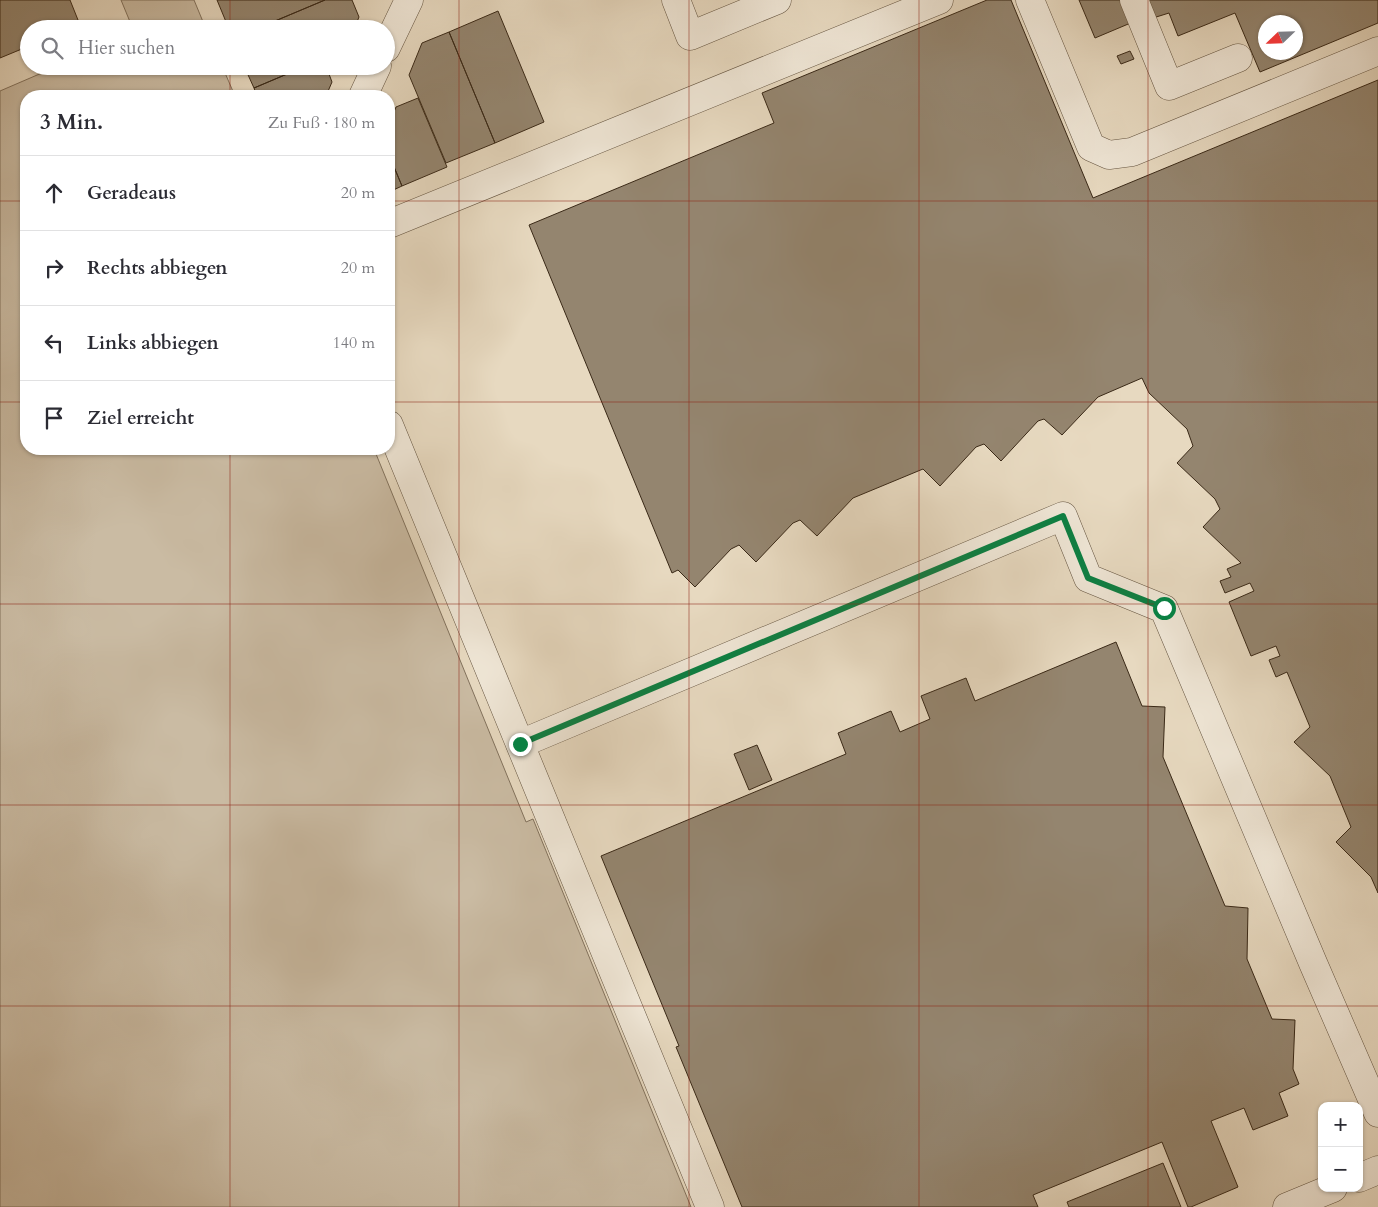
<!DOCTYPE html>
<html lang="de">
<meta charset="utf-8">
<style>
body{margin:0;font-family:Cardo,serif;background:#f7f7f7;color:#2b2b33}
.controls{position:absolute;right:15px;bottom:15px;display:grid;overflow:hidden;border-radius:10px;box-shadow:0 1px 4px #0004}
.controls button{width:45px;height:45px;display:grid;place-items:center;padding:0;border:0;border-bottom:1px solid #e1e1e2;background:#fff;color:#2b2b33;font:25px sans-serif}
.compass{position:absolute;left:1258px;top:15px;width:45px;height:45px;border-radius:50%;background:#fff;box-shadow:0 1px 4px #0004;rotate:247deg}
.stop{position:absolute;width:15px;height:15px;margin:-11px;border:4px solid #0b8043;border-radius:50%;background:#fff}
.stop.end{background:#0b8043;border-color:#fff;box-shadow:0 1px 5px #0008}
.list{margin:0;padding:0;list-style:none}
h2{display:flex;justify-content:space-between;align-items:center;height:65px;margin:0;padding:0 20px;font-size:21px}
h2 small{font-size:16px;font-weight:400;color:#7c7c81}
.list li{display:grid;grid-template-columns:32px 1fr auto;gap:15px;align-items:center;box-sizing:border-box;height:75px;padding:0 20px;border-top:1px solid #e1e1e2}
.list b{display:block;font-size:19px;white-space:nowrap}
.list em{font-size:16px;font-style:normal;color:#7c7c81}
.icon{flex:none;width:28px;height:28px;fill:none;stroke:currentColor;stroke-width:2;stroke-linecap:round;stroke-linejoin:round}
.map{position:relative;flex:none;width:1378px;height:1207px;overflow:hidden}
.search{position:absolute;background:#fff;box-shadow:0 1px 4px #0004;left:20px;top:20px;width:375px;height:55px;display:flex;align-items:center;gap:12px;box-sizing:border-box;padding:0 18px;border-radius:28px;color:#7c7c81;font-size:19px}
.panel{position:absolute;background:#fff;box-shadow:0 1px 4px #0004;left:20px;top:90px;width:375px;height:365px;border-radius:20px}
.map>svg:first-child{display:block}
.green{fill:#cabba3;stroke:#82725d}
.building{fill:#94856f;stroke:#3a2917;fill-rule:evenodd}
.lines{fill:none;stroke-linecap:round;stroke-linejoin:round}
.minor-casing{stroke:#655541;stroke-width:29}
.minor{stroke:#efe6d6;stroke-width:28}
.route{stroke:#0b8043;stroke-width:6}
.grid{fill:none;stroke:#8f2418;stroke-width:1;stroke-opacity:0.55}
</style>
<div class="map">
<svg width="1378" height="1207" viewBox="0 0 1378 1207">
<rect width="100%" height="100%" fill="#e7d9c0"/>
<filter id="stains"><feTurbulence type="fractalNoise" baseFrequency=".004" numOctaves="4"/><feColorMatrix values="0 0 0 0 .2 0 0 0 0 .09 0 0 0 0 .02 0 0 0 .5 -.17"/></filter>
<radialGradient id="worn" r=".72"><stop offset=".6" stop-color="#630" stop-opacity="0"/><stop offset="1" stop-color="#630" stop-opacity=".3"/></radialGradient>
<!-- green -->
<path class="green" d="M121,0H194L206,29H133Z
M58,66H222L235,96H26V449H374L526,822L533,819L691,1207H0V91Z"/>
<!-- building -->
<path class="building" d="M0,0H70L80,25L72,29H29V46L0,58Z
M217,0H325L256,29H229Z
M325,0H352L359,17L354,29H256Z
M987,0H1011L1093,198L1378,80V893L1371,877L1336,842L1351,827L1330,776L1294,742L1310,727L1287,672L1276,677L1269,660L1280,656L1276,646L1251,656L1229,602L1254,591L1250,583L1225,593L1220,581L1231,577L1227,569L1241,563L1203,527L1220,509L1215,499L1177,463L1193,446L1187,429L1149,393L1142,378L1098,397L1062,435L1044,419L1038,421L1001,461L984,444L976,447L940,486L923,469L853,498L817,536L800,520L793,523L756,562L739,545L731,549L695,587L678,570L672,573L529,225L774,123L762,93Z
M1079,0H1124L1133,22L1095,38Z
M1146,0H1378V23L1260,72L1235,13L1178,36L1169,13L1153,18ZM1266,22H1296V52H1266Z
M498,11L544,122L495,143L449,32Z
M449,32L495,143L446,163L409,75L422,43Z
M1130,51L1134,59L1121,64L1117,56Z
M244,66H306L254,88Z
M306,66H326L332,82L326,96H257L254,88Z
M418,98L447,167L402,186L389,155V124L396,107Z
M389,155L402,186L389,192Z
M1116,642L1142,706L1165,707L1163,757L1225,906L1248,908L1247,959L1272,1019L1295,1020L1293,1069L1299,1084L1279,1093L1288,1116L1253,1130L1244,1108L1211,1121L1238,1187L1191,1207H1188L1162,1142L1033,1195L1038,1207H742L676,1047L679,1046L601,856L846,754L838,733L891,711L900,732L930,719L921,696L966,678L975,701Z
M757,745L772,780L749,790L734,754Z
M1163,1163L1181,1207H1069L1067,1202Z"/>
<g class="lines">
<!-- minor casing -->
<g class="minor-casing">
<path id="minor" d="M676,0L690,36L777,0
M1030,0L1091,147L1109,155L1132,152L1378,51
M1134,0L1169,86L1238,58
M386,48L409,0
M363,96L377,66
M389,224L939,0
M389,425L710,1207
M520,744L1063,516L1088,578L1164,609L1313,963L1378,1113
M1359,1178L1378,1170
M1287,1207L1333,1188"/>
</g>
<!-- minor -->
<use href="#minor" class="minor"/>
</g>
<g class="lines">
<!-- route -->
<path class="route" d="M520,744L1063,516L1088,578L1164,608"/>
</g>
<!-- grid -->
<path class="grid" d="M230,0V29M459,0V1207M689,0V1207M919,0V1207M1148,0V1207M230,66V96M0,201H26M389,201H1378M0,402H26M389,402H1378M230,449V1207M0,604H1378M0,805H1378M0,1006H1378"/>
<rect width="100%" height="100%" filter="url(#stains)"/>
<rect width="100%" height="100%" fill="url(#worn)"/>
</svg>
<div class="controls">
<button>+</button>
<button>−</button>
</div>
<svg class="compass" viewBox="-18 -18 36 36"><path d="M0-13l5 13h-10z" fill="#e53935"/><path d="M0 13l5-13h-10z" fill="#7c7c81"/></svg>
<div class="stop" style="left:1164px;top:608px"></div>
<div class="stop end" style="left:520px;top:744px"></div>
<div class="search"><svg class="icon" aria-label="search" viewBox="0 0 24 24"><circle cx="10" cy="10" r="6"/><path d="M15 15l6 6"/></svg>Hier suchen</div>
<section class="panel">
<h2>3 Min.<small>Zu Fuß · 180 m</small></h2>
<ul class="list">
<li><svg class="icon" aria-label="ahead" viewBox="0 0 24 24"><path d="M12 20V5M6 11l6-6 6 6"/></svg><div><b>Geradeaus</b></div><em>20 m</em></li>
<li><svg class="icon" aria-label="right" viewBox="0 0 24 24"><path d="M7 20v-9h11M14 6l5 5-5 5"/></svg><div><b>Rechts abbiegen</b></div><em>20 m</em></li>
<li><svg class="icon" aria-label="left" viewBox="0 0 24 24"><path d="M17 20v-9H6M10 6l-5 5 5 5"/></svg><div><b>Links abbiegen</b></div><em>140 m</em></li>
<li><svg class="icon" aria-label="arrive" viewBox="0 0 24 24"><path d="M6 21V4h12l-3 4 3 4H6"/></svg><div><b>Ziel erreicht</b></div></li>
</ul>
</section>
</div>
